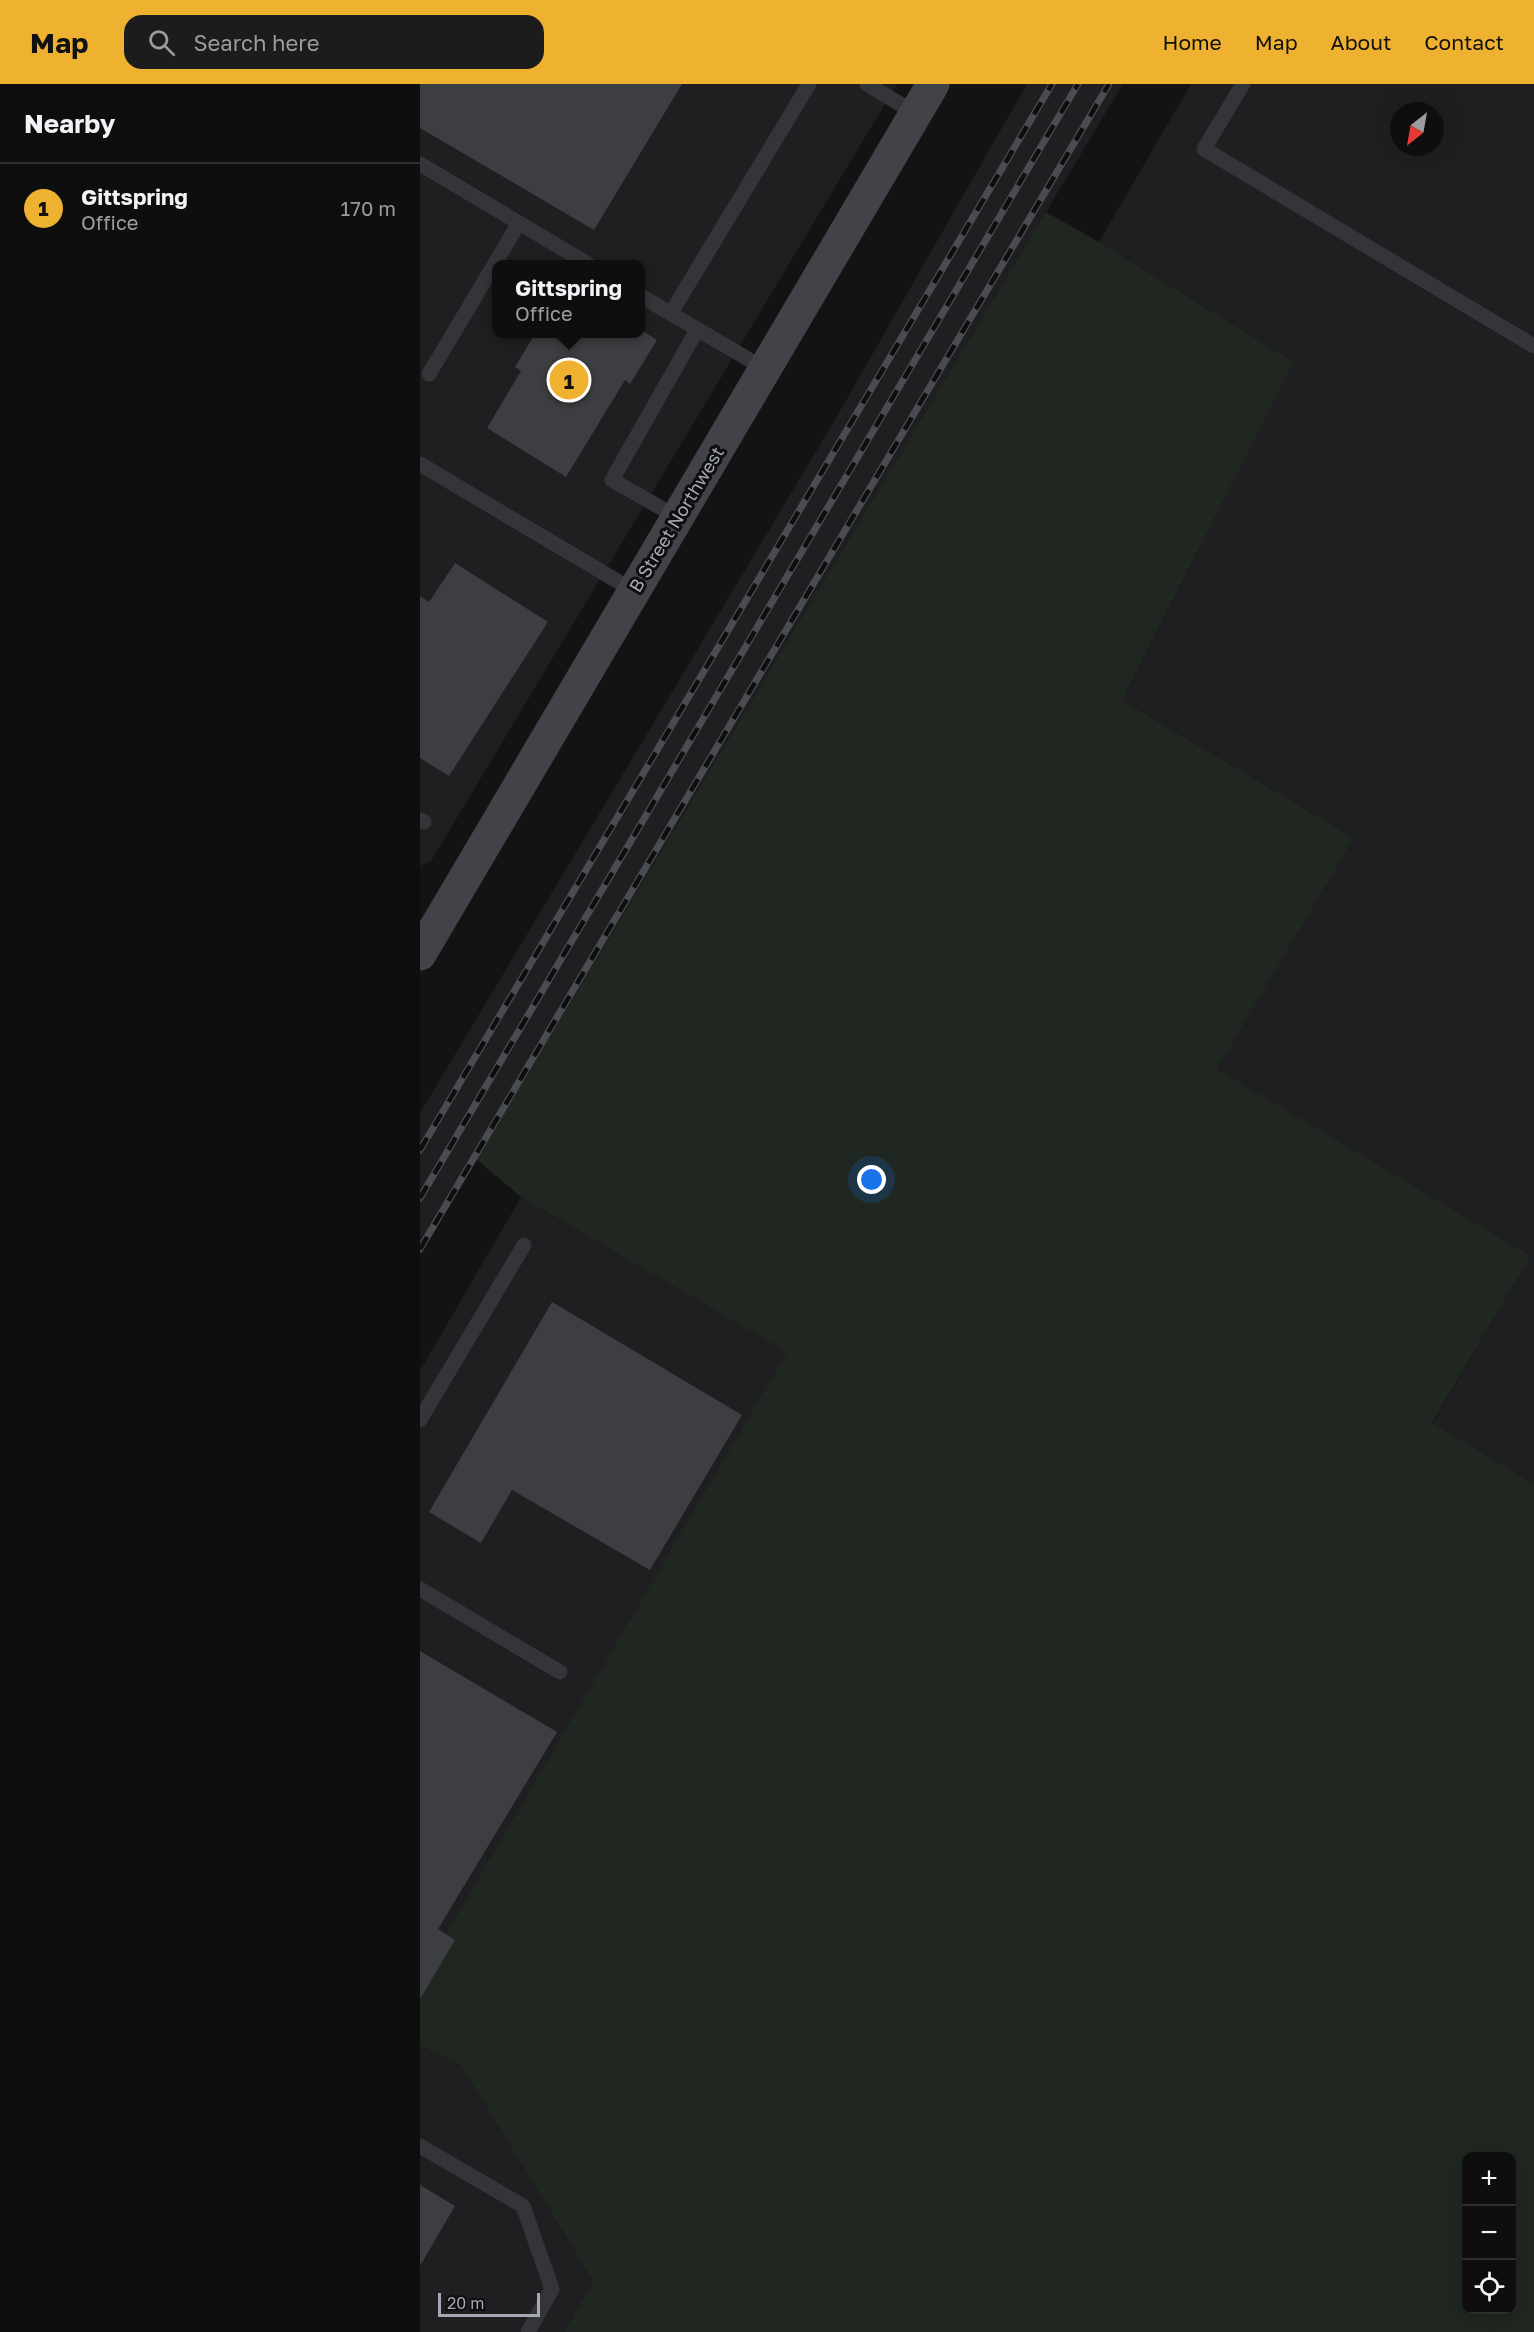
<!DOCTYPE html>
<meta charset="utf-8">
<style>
body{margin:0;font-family:"Golos Text",sans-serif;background:#1c1c1d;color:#f1f3f6}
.controls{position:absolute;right:18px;bottom:18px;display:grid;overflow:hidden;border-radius:12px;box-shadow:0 6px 24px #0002}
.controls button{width:54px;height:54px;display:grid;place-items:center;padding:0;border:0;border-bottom:2px solid #2e2e2f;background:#0e0e0f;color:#f1f3f6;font:30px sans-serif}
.compass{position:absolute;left:970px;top:18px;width:54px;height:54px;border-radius:50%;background:#0e0e0f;box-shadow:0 6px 24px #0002;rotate:211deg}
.scale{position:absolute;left:18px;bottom:15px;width:102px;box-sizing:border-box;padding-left:6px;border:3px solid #a4a9b5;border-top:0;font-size:16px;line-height:21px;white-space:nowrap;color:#a4a9b5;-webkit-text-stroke:4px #0e0e0f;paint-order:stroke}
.you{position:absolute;left:452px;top:1096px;width:21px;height:21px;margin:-15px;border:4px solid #fff;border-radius:50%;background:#1a73e8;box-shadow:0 0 0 9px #1a73e833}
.badge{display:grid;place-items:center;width:39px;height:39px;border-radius:50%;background:#efb130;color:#111;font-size:20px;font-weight:700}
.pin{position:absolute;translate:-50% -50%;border:3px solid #fff;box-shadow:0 2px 6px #0006}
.popup{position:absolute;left:72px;top:176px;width:153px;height:78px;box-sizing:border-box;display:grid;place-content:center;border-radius:12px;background:#0e0e0f;filter:drop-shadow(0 2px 4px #0005);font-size:20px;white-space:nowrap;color:#9b9c9e}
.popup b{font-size:22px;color:#f1f3f6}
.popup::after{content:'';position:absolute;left:50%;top:100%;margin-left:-12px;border:12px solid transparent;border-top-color:#0e0e0f}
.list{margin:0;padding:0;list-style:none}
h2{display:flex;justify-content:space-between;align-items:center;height:78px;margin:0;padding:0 24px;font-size:26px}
h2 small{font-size:20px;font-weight:400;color:#9b9c9e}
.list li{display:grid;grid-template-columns:39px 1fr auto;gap:18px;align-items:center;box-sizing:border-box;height:90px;padding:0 24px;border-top:2px solid #2e2e2f}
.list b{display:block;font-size:22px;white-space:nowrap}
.list p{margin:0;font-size:20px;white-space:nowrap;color:#9b9c9e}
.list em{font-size:20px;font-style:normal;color:#9b9c9e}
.icon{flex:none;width:33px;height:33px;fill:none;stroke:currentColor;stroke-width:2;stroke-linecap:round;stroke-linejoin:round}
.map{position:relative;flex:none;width:1114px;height:2248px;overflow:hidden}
header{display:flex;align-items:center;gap:36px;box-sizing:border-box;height:84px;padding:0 30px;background:#efb130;color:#111}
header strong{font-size:28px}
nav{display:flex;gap:33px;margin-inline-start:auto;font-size:21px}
.search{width:420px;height:54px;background:#1c1c1d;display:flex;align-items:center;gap:15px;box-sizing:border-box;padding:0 21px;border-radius:18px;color:#9b9c9e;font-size:22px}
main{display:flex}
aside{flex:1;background:#0e0e0f}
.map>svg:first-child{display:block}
.built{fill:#1f1f21;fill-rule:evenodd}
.green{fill:#1f2720;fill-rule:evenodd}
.building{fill:#3d3e41}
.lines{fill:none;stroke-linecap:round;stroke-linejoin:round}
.lane{stroke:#343539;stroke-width:15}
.secondary{stroke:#424349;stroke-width:33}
.rail-casing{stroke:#4b4c52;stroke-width:7}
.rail{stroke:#0e0e0f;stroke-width:4.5;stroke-dasharray:14;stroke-linecap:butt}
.labels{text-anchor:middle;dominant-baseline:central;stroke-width:6;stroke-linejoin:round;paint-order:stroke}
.street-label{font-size:18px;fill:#a4a9b5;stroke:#0e0e0f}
</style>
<header>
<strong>Map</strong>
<div class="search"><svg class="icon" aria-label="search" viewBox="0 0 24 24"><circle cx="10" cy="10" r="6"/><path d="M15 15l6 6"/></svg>Search here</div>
<nav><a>Home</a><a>Map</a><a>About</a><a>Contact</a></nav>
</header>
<main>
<aside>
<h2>Nearby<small></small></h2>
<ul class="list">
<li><span class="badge">1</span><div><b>Gittspring</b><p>Office</p></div><em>170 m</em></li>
</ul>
</aside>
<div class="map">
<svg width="1114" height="2248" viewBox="0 0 1114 2248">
<rect width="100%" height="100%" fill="#131314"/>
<!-- built -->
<path class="built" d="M0,0H477L11,777L0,782ZM77,180H221V250H77Z
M607,0H703L0,1168V1029L412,341Z
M771,0H1114V1400L1012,1340L1111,1172L796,985L934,754L702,616L874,278L679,158ZM979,27H1015V63H979Z
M101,1113L368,1268L0,1894V1287Z
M0,1962L40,1980L173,2197L144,2248H0Z"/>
<!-- green -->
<path class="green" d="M626,128L679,158L874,278L702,616L934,754L797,985L1111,1172L1012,1339L1114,1400V2248H144L173,2197L40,1980L0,1962V1894L367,1268L101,1113L56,1075ZM1046,2072H1092V2226H1046Z"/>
<!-- building -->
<path class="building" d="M0,0H262L174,146L0,44Z
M221,246L237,256L210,300L205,296L146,393L67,344L101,287L95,283L115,250H221Z
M35,479L128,538L29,692L0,674V512L9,518Z
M132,1218L322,1331L230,1486L92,1406L61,1459L9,1428Z
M0,1567L137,1648L18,1845L35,1856L0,1915Z
M0,2101L35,2122L0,2182Z"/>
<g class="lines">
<!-- lane -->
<path class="lane" d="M447,0L495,29
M823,0L784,65L1114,262
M0,80L168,180
M221,212L345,285
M251,229L389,0
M9,290L99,139
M0,380L214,507
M257,433L192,396L277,246
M0,736L4,738
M0,1336L104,1161
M0,1505L140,1588
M0,2062L103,2122L132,2205L108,2248"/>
<!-- secondary -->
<path class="secondary" d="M0,870L513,0"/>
<!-- rail casing -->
<g class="rail-casing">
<path id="rail" d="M0,1066L632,0
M0,1114L658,0
M0,1165L689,0"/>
</g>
<!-- rail -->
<use href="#rail" class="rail"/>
</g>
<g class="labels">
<!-- street labels -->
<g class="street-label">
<text transform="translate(256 435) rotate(-59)">B Street Northwest</text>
</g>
</g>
</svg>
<div class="controls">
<button>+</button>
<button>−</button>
<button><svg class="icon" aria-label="locate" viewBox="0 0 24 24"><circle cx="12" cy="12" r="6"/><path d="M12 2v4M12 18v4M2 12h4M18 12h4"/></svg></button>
</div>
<svg class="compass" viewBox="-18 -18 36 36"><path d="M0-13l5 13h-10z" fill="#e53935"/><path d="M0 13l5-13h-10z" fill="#9b9c9e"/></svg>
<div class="scale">20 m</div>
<div class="you"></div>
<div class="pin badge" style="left:149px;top:296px">1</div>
<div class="popup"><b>Gittspring</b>Office</div>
</div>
</main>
